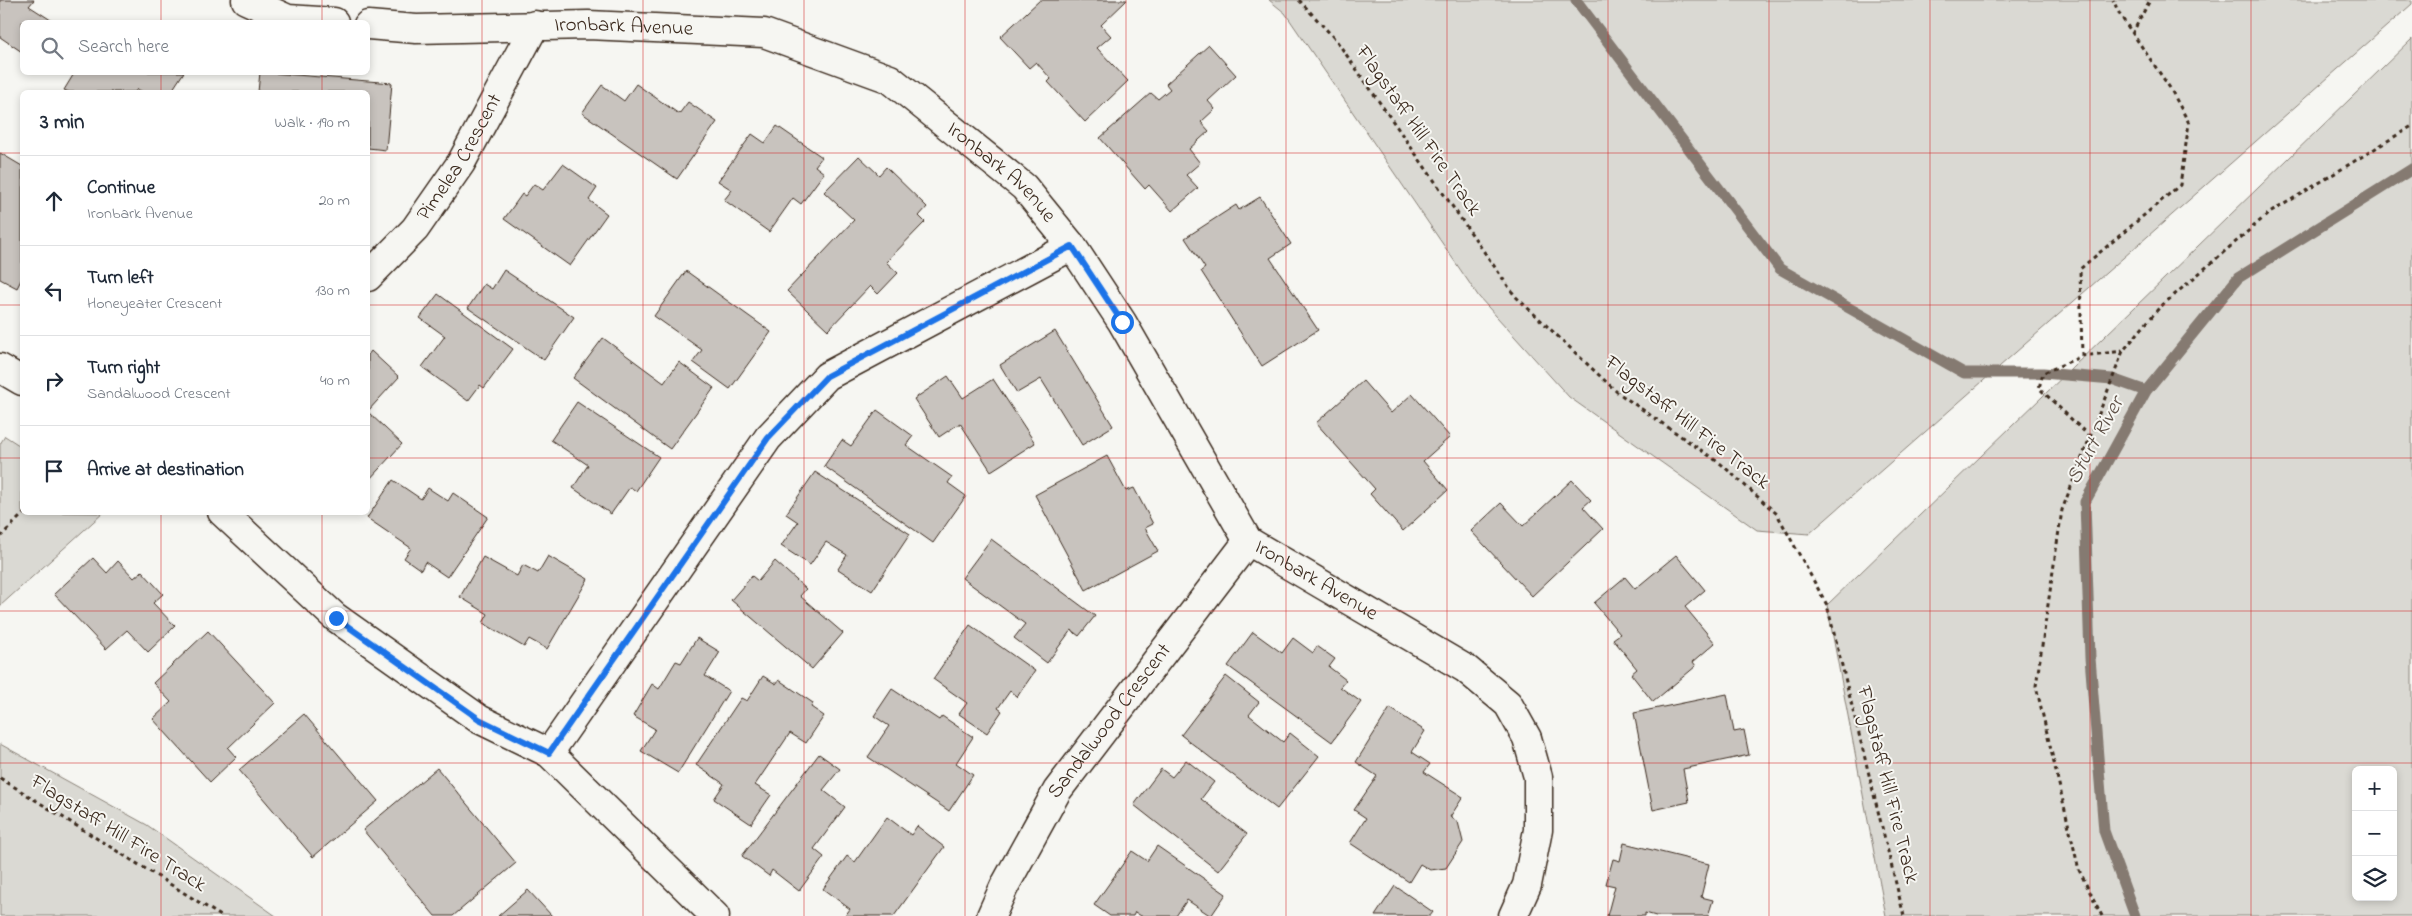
<!DOCTYPE html>
<meta charset="utf-8">
<style>
body{margin:0;font-family:"Indie Flower",sans-serif;background:#f6f6f7;color:#1f2937}
.controls{position:absolute;right:15px;bottom:15px;display:grid;overflow:hidden;border-radius:8px;box-shadow:0 2px 8px #0003}
.controls button{width:45px;height:45px;display:grid;place-items:center;padding:0;border:0;border-bottom:1px solid #e0e1e3;background:#fff;color:#1f2937;font:25px sans-serif}
.stop{position:absolute;width:15px;height:15px;margin:-11px;border:4px solid #1a73e8;border-radius:50%;background:#fff}
.stop.end{background:#1a73e8;border-color:#fff;box-shadow:0 1px 5px #0008}
.list{margin:0;padding:0;list-style:none}
h2{display:flex;justify-content:space-between;align-items:center;height:65px;margin:0;padding:0 20px;font-size:21px}
h2 small{font-size:16px;font-weight:400;color:#747a83}
.list li{display:grid;grid-template-columns:32px 1fr auto;gap:15px;align-items:center;box-sizing:border-box;height:90px;padding:0 20px;border-top:1px solid #e0e1e3}
.list b{display:block;font-size:19px;white-space:nowrap}
.list p{margin:0;font-size:16px;white-space:nowrap;color:#747a83}
.list em{font-size:16px;font-style:normal;color:#747a83}
.icon{flex:none;width:28px;height:28px;fill:none;stroke:currentColor;stroke-width:2;stroke-linecap:round;stroke-linejoin:round}
.map{position:relative;flex:none;width:2412px;height:916px;overflow:hidden}
.search{position:absolute;background:#fff;box-shadow:0 2px 8px #0003;left:20px;top:20px;width:350px;height:55px;display:flex;align-items:center;gap:12px;box-sizing:border-box;padding:0 18px;border-radius:8px;color:#747a83;font-size:19px}
.panel{position:absolute;background:#fff;box-shadow:0 2px 8px #0003;left:20px;top:90px;width:350px;height:425px;border-radius:8px}
.map>svg:first-child{display:block}
.green{fill:#dad9d3;stroke:#8a8278;fill-rule:evenodd}
.lines{fill:none;stroke-linecap:round;stroke-linejoin:round}
.stream{stroke:#857a71;stroke-width:11}
.building{fill:#c8c3be;stroke:#3b2a1e}
.minor-casing{stroke:#3b2a1e;stroke-width:31}
.path{stroke:#3b2a1e;stroke-width:3;stroke-dasharray:4 4;stroke-linecap:butt}
.minor{stroke:#f6f6f2;stroke-width:28}
.route{stroke:#1a73e8;stroke-width:6}
.grid{fill:none;stroke:#d62828;stroke-width:1;stroke-opacity:0.55}
.labels{text-anchor:middle;dominant-baseline:central;stroke-width:4;stroke-linejoin:round;paint-order:stroke}
.street-label{font-size:21px;fill:#3b2a1e;stroke:#f6f6f2}
.water-label{font-size:22px;font-style:italic;fill:#605248;stroke:#f6f6f2}
</style>
<div class="map">
<svg width="2412" height="916" viewBox="0 0 2412 916">
<rect width="100%" height="100%" fill="#f6f6f2"/>
<filter id="ink" filterUnits="userSpaceOnUse"><feTurbulence type="fractalNoise" baseFrequency=".02" numOctaves="2"/><feDisplacementMap in="SourceGraphic" scale="10" xChannelSelector="R" yChannelSelector="G"/><feConvolveMatrix kernelMatrix="1 2 1 2 8 2 1 2 1" color-interpolation-filters="sRGB"/></filter>
<g filter="url(#ink)">
<!-- green -->
<path class="green" d="M1269,0H2412V4L1809,534L1757,530L1569,397L1479,297L1285,13Z
M2412,39V916H1886L1827,605ZM2356,770H2393V897H2356Z
M5,436L22,447V512L103,513L0,606V444Z
M0,744L147,825L276,916H0Z"/>
<g class="lines">
<!-- stream -->
<path class="stream" d="M1576,0L1780,269L1964,373H2043L2112,379L2146,391
M2135,916L2104,831L2090,658L2085,502L2146,391L2238,278L2412,169"/>
</g>
<!-- building -->
<path class="building" d="M0,0H34L29,6L54,22H22V52L0,37Z
M1040,0H1127L1101,25L1111,36L1097,48L1128,81L1085,122L1048,82L1051,79L1036,62L1029,68L1000,37Z
M1209,45L1236,75L1208,101L1215,109L1201,122L1209,131L1189,149L1200,163L1186,175L1198,188L1172,211L1149,185L1145,189L1100,138L1151,93L1158,99L1170,89L1166,84Z
M75,72H184L171,92H143L137,89L135,92H69L64,90Z
M260,72L392,83L386,150L368,148V92H258Z
M636,84L679,114L688,102L717,122L677,179L582,113L602,85L624,101Z
M777,126L822,157L815,166L824,173L801,204L793,198L769,232L724,200L732,190L718,181L752,134L765,143Z
M0,153L22,166V278L17,288L0,279Z
M859,156L879,175L886,167L927,207L919,216L925,222L886,262L898,273L878,294L870,286L828,330L787,291L854,220L824,192Z
M563,164L597,188L589,200L607,214L570,266L504,219L522,194L525,196L534,184L543,190Z
M1260,197L1291,244L1270,258L1318,330L1262,366L1201,271L1205,268L1185,238L1236,205L1239,210Z
M504,270L574,317L544,360L468,308L484,284L492,289Z
M686,271L771,332L730,389L693,362L702,350L654,316Z
M438,294L513,349L484,388L480,385L468,401L422,367L445,336L420,318Z
M1055,331L1113,426L1082,445L1041,379L1017,393L1000,365Z
M603,338L664,383L679,362L714,388L670,449L573,378Z
M371,351L399,377L368,411V355Z
M948,376L963,398L993,379L1035,443L991,471L960,423L939,437L914,399Z
M1363,381L1391,413L1412,394L1450,437L1423,461L1448,490L1403,531L1370,494L1375,489L1316,423Z
M577,402L659,457L636,491L630,487L611,514L573,488L588,465L551,440Z
M877,410L913,436L906,445L952,477L948,483L966,496L933,543L824,466L842,440L851,446Z
M368,412L402,444L368,481Z
M1107,456L1126,491L1134,488L1153,524L1145,528L1158,551L1086,590L1035,495Z
M815,472L910,534L872,591L838,569L847,555L826,542L810,565L781,546L798,522L786,514Z
M393,480L421,499L428,488L448,501L453,493L488,517L447,577L425,562L421,570L404,558L411,548L367,518Z
M1572,480L1591,500L1583,507L1603,529L1532,596L1471,531L1501,503L1523,526Z
M991,539L1095,616L1079,636L1071,630L1047,663L1014,638L1025,624L962,578Z
M1676,555L1705,590L1685,607L1715,643L1693,662L1696,666L1653,702L1631,674L1637,669L1613,639L1620,634L1594,603L1625,577L1635,589Z
M548,556L588,579L547,649L529,639L524,647L483,623L488,614L460,597L483,557L517,576L523,565L538,573Z
M93,558L107,573L118,561L134,578L142,571L163,594L153,603L175,626L148,652L127,630L106,649L54,594Z
M775,561L806,589L800,596L843,633L812,669L731,600L752,576L758,581Z
M970,625L1035,671L1017,697L1010,691L998,708L1002,711L987,733L959,714L967,703L933,679Z
M208,631L275,703L228,748L236,757L210,782L153,719L171,702L153,683Z
M1253,632L1282,653L1293,638L1313,653L1317,646L1335,659L1329,667L1346,680L1340,687L1361,702L1332,742L1228,666Z
M697,638L720,652L705,676L729,691L678,773L641,751L655,729L633,716L652,684L659,689L676,661L681,663Z
M763,676L776,684L779,680L813,703L811,707L824,716L806,743L790,733L755,785L771,795L751,824L714,799L724,784L696,765L741,698L747,701Z
M1226,676L1259,702L1249,715L1283,742L1290,733L1319,756L1277,809L1181,735Z
M892,689L939,720L942,716L973,737L956,763L973,775L949,811L868,757L889,726L874,716Z
M1727,694L1734,732L1744,730L1749,755L1683,769L1689,802L1653,810L1634,713Z
M1390,708L1425,731L1412,752L1430,764L1424,772L1463,797L1450,817L1458,822L1463,842L1446,868L1430,870L1420,864L1409,882L1350,843L1366,818L1354,810L1377,776L1356,762Z
M304,714L378,801L313,857L239,770Z
M819,754L840,769L823,790L845,807L814,849L824,857L799,891L772,870L769,876L742,856Z
M1186,760L1214,782L1201,799L1247,834L1218,871L1134,805L1161,769L1172,777Z
M437,768L516,863L453,916H435L363,830Z
M887,817L911,835L917,826L944,847L894,916H845L850,909L823,889L847,856L855,862Z
M1624,843L1709,864L1701,897L1713,900L1708,916H1656L1645,913V916H1607L1615,886L1606,884L1613,859L1620,861Z
M1157,846L1226,894L1211,916L1187,900L1176,916H1141L1135,912L1133,916H1110L1094,905L1132,851L1147,861Z
M1395,886L1433,912L1430,916H1375Z
M528,890L552,916H498Z"/>
<g class="lines">
<!-- minor casing -->
<g class="minor-casing">
<g id="minor">
<path d="M246,0L288,19L334,22"/>
<path id="s1" d="M368,25L416,29L588,25L764,33L890,79L1024,187L1072,246L1122,322L1248,541L1466,669L1508,704L1527,738L1538,777V830L1527,885L1513,916"/>
<path id="s2" d="M368,277L415,229L461,163L535,25"/>
<path d="M0,368L22,381"/>
<path d="M222,512L335,617L479,719L549,753L715,916"/>
<path d="M549,753L768,438L827,376L1072,246"/>
<path id="s3" d="M991,916L1004,887L1057,791L1248,541"/>
</g>
</g>
<!-- path -->
<path class="path" d="M1299,0L1336,40L1515,296L1617,392L1721,464L1777,514L1827,605L1904,916
M2132,34L2150,0
M2082,356L2080,269L2180,185L2189,123L2170,88L2120,15L2113,0
M2090,437L2039,388L2043,373L2082,356L2123,351
M0,537L25,512
M0,778L221,916
M2102,916L2079,870L2036,686L2062,510L2123,351L2159,308L2268,214L2412,126"/>
<!-- minor -->
<use href="#minor" class="minor"/>
</g>
</g>
<g class="lines" filter="url(#ink)">
<!-- route -->
<path class="route" d="M336,618L479,719L549,753L768,438L827,376L1072,246L1122,322"/>
</g>
<!-- grid -->
<path class="grid" d="M161,0V22M322,0V22M482,0V916M643,0V916M804,0V916M965,0V916M1126,0V916M1286,0V916M1447,0V916M1608,0V916M1769,0V916M1930,0V916M2090,0V916M2251,0V916M161,72V92M322,72V92M0,153H22M368,153H2412M0,305H22M368,305H2412M0,458H22M368,458H2412M161,512V916M322,512V916M0,611H2412M0,763H2412"/>
<g class="labels">
<!-- street labels -->
<g class="street-label">
<text stroke="none"><textPath href="#s1" startOffset="256">Ironbark Avenue</textPath></text>
<text transform="translate(1418 131) rotate(55)">Flagstaff Hill Fire Track</text>
<text stroke="none"><textPath href="#s2" startOffset="152">Pimelea Crescent</textPath></text>
<text stroke="none"><textPath href="#s1" startOffset="676">Ironbark Avenue</textPath></text>
<text transform="translate(1687 423) rotate(38)">Flagstaff Hill Fire Track</text>
<text stroke="none"><textPath href="#s1" startOffset="1201">Ironbark Avenue</textPath></text>
<text stroke="none"><textPath href="#s3" startOffset="229">Sandalwood Crescent</textPath></text>
<text transform="translate(1887 785) rotate(76)">Flagstaff Hill Fire Track</text>
<text transform="translate(118 834) rotate(32)">Flagstaff Hill Fire Track</text>
</g>
<!-- water labels -->
<g class="water-label">
<text transform="translate(2096 441) rotate(-61)">Sturt River</text>
</g>
</g>
</svg>
<div class="controls">
<button>+</button>
<button>−</button>
<button><svg class="icon" aria-label="layers" viewBox="0 0 24 24"><path d="M12 4l9 5-9 5-9-5zM3 14l9 5 9-5"/></svg></button>
</div>
<div class="stop" style="left:1122px;top:322px"></div>
<div class="stop end" style="left:336px;top:618px"></div>
<div class="search"><svg class="icon" aria-label="search" viewBox="0 0 24 24"><circle cx="10" cy="10" r="6"/><path d="M15 15l6 6"/></svg>Search here</div>
<section class="panel">
<h2>3 min<small>Walk · 190 m</small></h2>
<ul class="list">
<li><svg class="icon" aria-label="ahead" viewBox="0 0 24 24"><path d="M12 20V5M6 11l6-6 6 6"/></svg><div><b>Continue</b><p>Ironbark Avenue</p></div><em>20 m</em></li>
<li><svg class="icon" aria-label="left" viewBox="0 0 24 24"><path d="M17 20v-9H6M10 6l-5 5 5 5"/></svg><div><b>Turn left</b><p>Honeyeater Crescent</p></div><em>130 m</em></li>
<li><svg class="icon" aria-label="right" viewBox="0 0 24 24"><path d="M7 20v-9h11M14 6l5 5-5 5"/></svg><div><b>Turn right</b><p>Sandalwood Crescent</p></div><em>40 m</em></li>
<li><svg class="icon" aria-label="arrive" viewBox="0 0 24 24"><path d="M6 21V4h12l-3 4 3 4H6"/></svg><div><b>Arrive at destination</b></div></li>
</ul>
</section>
</div>
